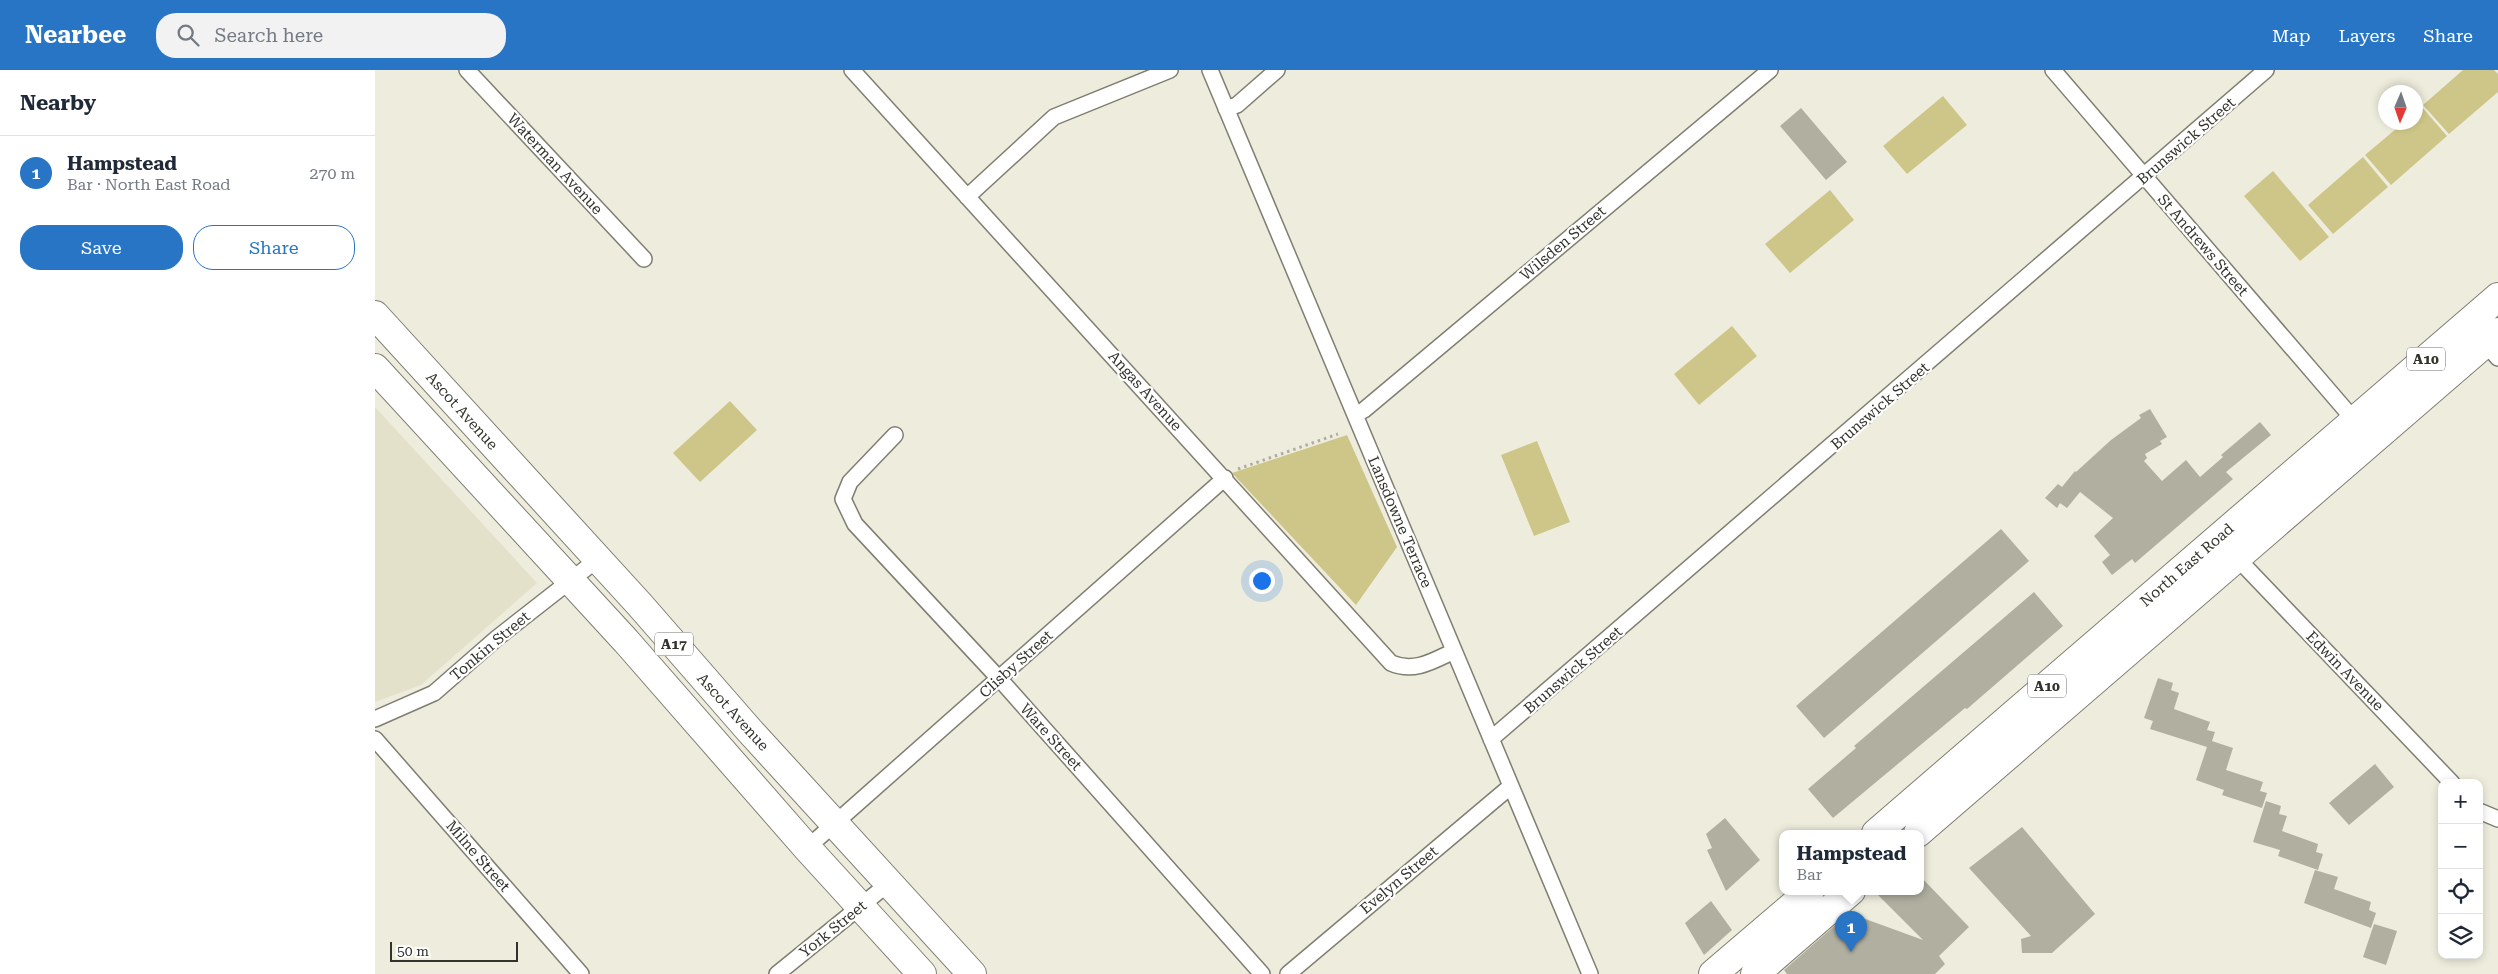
<!DOCTYPE html>
<meta charset="utf-8">
<style>
body{margin:0;font-family:"Roboto Serif",serif;background:#f2f2f3;color:#1f2937}
.controls{position:absolute;right:15px;bottom:15px;display:grid;overflow:hidden;border-radius:10px;box-shadow:0 2px 8px #0003}
.controls button{width:45px;height:45px;display:grid;place-items:center;padding:0;border:0;border-bottom:1px solid #e0e1e3;background:#fff;color:#1f2937;font:25px sans-serif}
.compass{position:absolute;left:2003px;top:15px;width:45px;height:45px;border-radius:50%;background:#fff;box-shadow:0 2px 8px #0003;rotate:182deg}
.scale{position:absolute;left:15px;bottom:12px;width:128px;box-sizing:border-box;padding-left:5px;border:2px solid #33332d;border-top:0;font-size:14px;line-height:18px;white-space:nowrap;color:#33332d;-webkit-text-stroke:4px #fff;paint-order:stroke}
.you{position:absolute;left:886px;top:510px;width:18px;height:18px;margin:-12px;border:4px solid #fff;border-radius:50%;background:#1a73e8;box-shadow:0 0 0 8px #1a73e833}
.badge{display:grid;place-items:center;width:32px;height:32px;border-radius:50%;background:#2875c5;color:#fff;font-size:16px;font-weight:700}
.pin{position:absolute;translate:-50% -41px;filter:drop-shadow(0 1px 2px #0008)}
.pin::after{content:'';position:absolute;top:26px;width:18px;height:15px;background:inherit;clip-path:polygon(0 0,100% 0,50% 100%)}
.popup{position:absolute;left:1404px;top:760px;width:145px;height:65px;box-sizing:border-box;display:grid;place-content:center;border-radius:10px;background:#fff;filter:drop-shadow(0 1px 4px #0005);font-size:16px;white-space:nowrap;color:#747a83}
.popup b{font-size:19px;color:#1f2937}
.popup::after{content:'';position:absolute;left:50%;top:100%;margin-left:-10px;border:10px solid transparent;border-top-color:#fff}
.list{margin:0;padding:0;list-style:none}
h2{display:flex;justify-content:space-between;align-items:center;height:65px;margin:0;padding:0 20px;font-size:21px}
h2 small{font-size:16px;font-weight:400;color:#747a83}
.list li{display:grid;grid-template-columns:32px 1fr auto;gap:15px;align-items:center;box-sizing:border-box;height:75px;padding:0 20px;border-top:1px solid #e0e1e3}
.list b{display:block;font-size:19px;white-space:nowrap}
.list p{margin:0;font-size:16px;white-space:nowrap;color:#747a83}
.list em{font-size:16px;font-style:normal;color:#747a83}
.actions{display:flex;gap:10px;padding:15px 20px}
.actions a{flex:1;padding:11px 0;border:1px solid #2875c5;border-radius:20px;text-align:center;font-size:18px;color:#2875c5}
.actions .main{background:#2875c5;color:#fff}
.icon{flex:none;width:28px;height:28px;fill:none;stroke:currentColor;stroke-width:2;stroke-linecap:round;stroke-linejoin:round}
.map{position:relative;flex:none;width:2123px;height:904px;overflow:hidden}
header{display:flex;align-items:center;gap:30px;box-sizing:border-box;height:70px;padding:0 25px;background:#2875c5;color:#fff}
header strong{font-size:24px}
nav{display:flex;gap:28px;margin-inline-start:auto;font-size:18px}
.search{width:350px;height:45px;background:#f2f2f3;display:flex;align-items:center;gap:12px;box-sizing:border-box;padding:0 18px;border-radius:20px;color:#747a83;font-size:19px}
main{display:flex}
aside{flex:1;background:#fff}
.map>svg:first-child{display:block}
.built{fill:#e3e1c9}
.green{fill:#cdc688}
.building{fill:#b1afa0}
.lines{fill:none;stroke-linecap:round;stroke-linejoin:round}
.street-casing{stroke:#807e70;stroke-width:18}
.highway-casing{stroke:#807e70;stroke-width:30}
.path{stroke:#aeada1;stroke-width:3;stroke-dasharray:2.5 4;stroke-linecap:butt}
.street{stroke:#fff;stroke-width:15}
.highway{stroke:#fff;stroke-width:28}
.labels{text-anchor:middle;dominant-baseline:central;stroke-width:4.5;stroke-linejoin:round;paint-order:stroke}
.shield{fill:#fff;stroke:#70706c;stroke-width:1}
.shield-label{font-size:14px;font-weight:bold;fill:#33332d}
.street-label{font-size:15px;fill:#33332d;stroke:#fff}
</style>
<header>
<strong>Nearbee</strong>
<div class="search"><svg class="icon" aria-label="search" viewBox="0 0 24 24"><circle cx="10" cy="10" r="6"/><path d="M15 15l6 6"/></svg>Search here</div>
<nav><a>Map</a><a>Layers</a><a>Share</a></nav>
</header>
<main>
<aside>
<h2>Nearby<small></small></h2>
<ul class="list">
<li><span class="badge">1</span><div><b>Hampstead</b><p>Bar · North East Road</p></div><em>270 m</em></li>
</ul>
<div class="actions"><a class="main">Save</a><a>Share</a></div>
</aside>
<div class="map">
<svg width="2123" height="904" viewBox="0 0 2123 904">
<rect width="100%" height="100%" fill="#eeeddd"/>
<!-- built -->
<path class="built" d="M0,337L162,513L46,615L0,632Z"/>
<!-- green -->
<path class="green" d="M2088,0H2119L2123,4V22L2074,64L2048,35Z
M1568,26L1592,55L1532,104L1508,76Z
M2046,36L2072,66L2016,115L1990,85L2028,53L2040,52L2041,41Z
M1988,87L2013,117L1958,164L1933,135Z
M1898,101L1954,167L1925,191L1869,126Z
M1455,120L1479,150L1415,203L1390,174Z
M1357,256L1382,286L1324,335L1299,304Z
M355,331L382,360L325,412L298,383Z
M972,365L1022,477L981,535L857,403Z
M1162,371L1195,452L1159,466L1126,385Z"/>
<!-- building -->
<path class="building" d="M1426,38L1472,92L1451,110L1405,56Z
M1775,339L1792,367L1785,371L1787,374L1770,384L1772,388L1769,391L1787,411L1811,390L1825,407L1848,387L1846,385L1885,352L1896,365L1851,402L1858,409L1760,493L1757,489L1737,505L1727,492L1735,485L1719,466L1738,448L1705,422L1692,438L1685,433L1682,438L1670,428L1683,414L1687,417L1700,401L1701,402L1736,370L1766,348L1764,345Z
M1626,459L1654,491L1449,668L1421,636Z
M1659,522L1688,556L1592,639L1590,638L1458,748L1433,719L1481,678L1479,676Z
M1783,608L1798,613L1796,620L1804,623L1799,639L1835,652L1832,660L1840,662L1837,671L1858,678L1851,700L1888,712L1885,721L1892,723L1887,738L1847,725L1849,720L1821,710L1832,677L1775,659L1778,651L1769,648Z
M2000,694L2019,717L1974,755L1954,733Z
M1891,731L1906,736L1904,744L1912,746L1907,761L1943,774L1941,782L1948,784L1943,800L1903,786L1905,780L1878,772Z
M1350,748L1385,790L1351,821L1332,780L1337,778L1331,764Z
M1647,757L1720,844L1677,883H1647L1646,869L1656,866L1594,798Z
M1940,800L1963,807L1959,819L1996,832L1994,840L2001,843L1996,858L1929,833Z
M1545,806L1594,857L1564,886L1570,894L1560,904H1412L1409,900L1474,843L1548,870L1499,821H1545Z
M1336,831L1357,860L1329,885L1310,853Z
M1999,854L2022,861L2011,895L1988,887Z"/>
<g class="lines">
<!-- street casing -->
<g class="street-casing">
<path id="street" d="M92,0L269,189
M477,0L1016,593C1039,603 1058,591 1079,581
M835,0L1215,904
M1678,0L1980,351
M851,39L862,35L902,0
M592,127L679,47L795,0
M2110,273L2123,288
M980,345L989,340L1395,0
M520,365L475,412L468,429L480,454L630,615L887,904
M1862,488L2077,713
M0,649L59,623L122,568L223,489
M0,669L206,904
M1116,669L1891,0
M2104,741L2123,749
M432,778L850,408
M402,904L514,813
M913,904L1136,716"/>
</g>
<!-- highway casing -->
<g class="highway-casing">
<path id="highway" d="M0,245L265,535L374,660L597,904
M0,298L251,571L432,778L547,904
M1501,763L2123,227
M1543,763L2123,262
M1338,904L1435,821
M1380,904L1476,821"/>
</g>
<!-- path -->
<path class="path" d="M863,399L963,364"/>
<!-- street -->
<use href="#street" class="street"/>
<!-- highway -->
<use href="#highway" class="highway"/>
</g>
<g class="labels">
<!-- shield labels -->
<g class="shield">
<rect x="2032" y="277.5" width="38" height="23" rx="4"/>
<rect x="280" y="562.5" width="38" height="23" rx="4"/>
<rect x="1653" y="604.5" width="38" height="23" rx="4"/>
</g>
<g class="shield-label">
<text x="2051" y="289">A10</text>
<text x="299" y="574">A17</text>
<text x="1672" y="616">A10</text>
</g>
<!-- street labels -->
<g class="street-label">
<text transform="translate(1811 71) rotate(-41)">Brunswick Street</text>
<text transform="translate(180 94) rotate(47)">Waterman Avenue</text>
<text transform="translate(1188 173) rotate(-40)">Wilsden Street</text>
<text transform="translate(1828 175) rotate(49)">St Andrews Street</text>
<text transform="translate(770 321) rotate(48)">Angas Avenue</text>
<text transform="translate(1505 336) rotate(-41)">Brunswick Street</text>
<text transform="translate(87 341) rotate(48)">Ascot Avenue</text>
<text transform="translate(1025 452) rotate(67)">Lansdowne Terrace</text>
<text transform="translate(1812 495) rotate(-41)">North East Road</text>
<text transform="translate(115 576) rotate(-40)">Tonkin Street</text>
<text transform="translate(641 594) rotate(-42)">Clisby Street</text>
<text transform="translate(1198 600) rotate(-41)">Brunswick Street</text>
<text transform="translate(1970 601) rotate(46)">Edwin Avenue</text>
<text transform="translate(358 642) rotate(48)">Ascot Avenue</text>
<text transform="translate(676 667) rotate(48)">Ware Street</text>
<text transform="translate(103 786) rotate(49)">Milne Street</text>
<text transform="translate(1024 810) rotate(-40)">Evelyn Street</text>
<text transform="translate(458 859) rotate(-39)">York Street</text>
</g>
</g>
</svg>
<div class="controls">
<button>+</button>
<button>−</button>
<button><svg class="icon" aria-label="locate" viewBox="0 0 24 24"><circle cx="12" cy="12" r="6"/><path d="M12 2v4M12 18v4M2 12h4M18 12h4"/></svg></button>
<button><svg class="icon" aria-label="layers" viewBox="0 0 24 24"><path d="M12 4l9 5-9 5-9-5zM3 14l9 5 9-5"/></svg></button>
</div>
<svg class="compass" viewBox="-18 -18 36 36"><path d="M0-13l5 13h-10z" fill="#e53935"/><path d="M0 13l5-13h-10z" fill="#747a83"/></svg>
<div class="scale">50 m</div>
<div class="you"></div>
<div class="pin badge" style="left:1476px;top:882px">1</div>
<div class="popup"><b>Hampstead</b>Bar</div>
</div>
</main>
